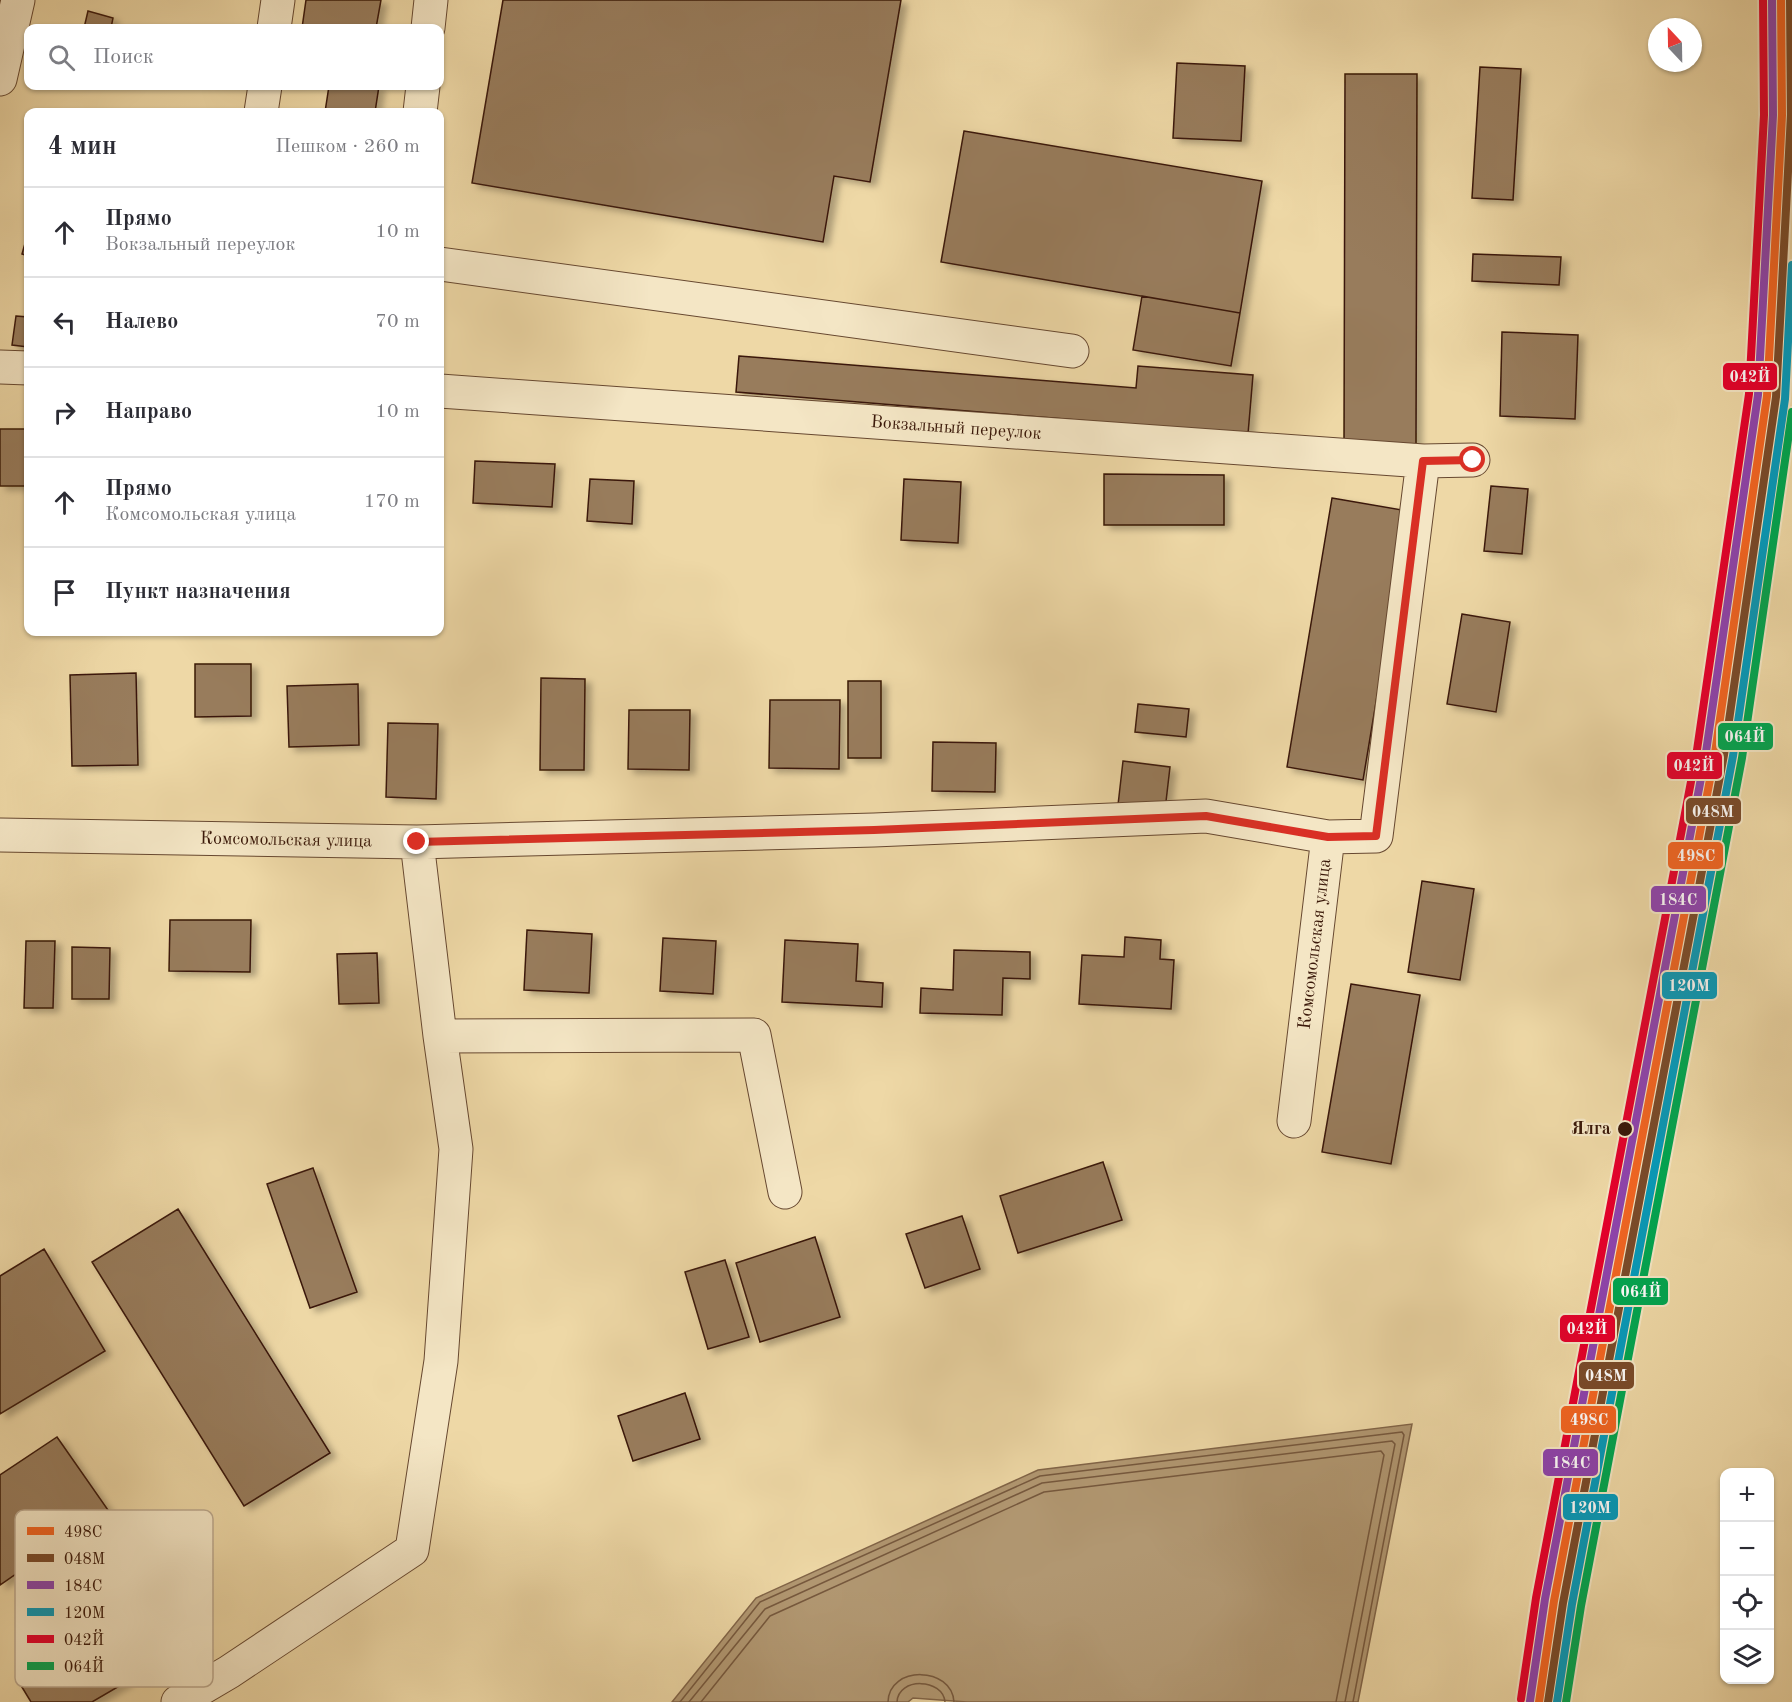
<!DOCTYPE html>
<html lang="ru">
<meta charset="utf-8">
<style>
body{margin:0;font-family:"Old Standard TT",serif;background:#f7f7f7;color:#2b2b33}
.controls{position:absolute;right:18px;bottom:18px;display:grid;overflow:hidden;border-radius:12px;box-shadow:0 2px 4px #0004}
.controls button{width:54px;height:54px;display:grid;place-items:center;padding:0;border:0;border-bottom:2px solid #e1e1e2;background:#fff;color:#2b2b33;font:30px sans-serif}
.compass{position:absolute;left:1648px;top:18px;width:54px;height:54px;border-radius:50%;background:#fff;box-shadow:0 2px 4px #0004;rotate:338deg}
.stop{position:absolute;width:18px;height:18px;margin:-14px;border:4px solid #d93025;border-radius:50%;background:#fff}
.stop.end{background:#d93025;border-color:#fff;box-shadow:0 2px 6px #0008}
.list{margin:0;padding:0;list-style:none}
h2{display:flex;justify-content:space-between;align-items:center;height:78px;margin:0;padding:0 24px;font-size:26px}
h2 small{font-size:20px;font-weight:400;color:#7c7c81}
.list li{display:grid;grid-template-columns:39px 1fr auto;gap:18px;align-items:center;box-sizing:border-box;height:90px;padding:0 24px;border-top:2px solid #e1e1e2}
.list b{display:block;font-size:22px;white-space:nowrap}
.list p{margin:0;font-size:20px;white-space:nowrap;color:#7c7c81}
.list em{font-size:20px;font-style:normal;color:#7c7c81}
.icon{flex:none;width:33px;height:33px;fill:none;stroke:currentColor;stroke-width:2;stroke-linecap:round;stroke-linejoin:round}
.map{position:relative;flex:none;width:1792px;height:1702px;overflow:hidden}
.search{position:absolute;background:#fff;box-shadow:0 2px 4px #0004;left:24px;top:24px;width:420px;height:66px;display:flex;align-items:center;gap:15px;box-sizing:border-box;padding:0 21px;border-radius:12px;color:#7c7c81;font-size:22px}
.panel{position:absolute;background:#fff;box-shadow:0 2px 4px #0004;left:24px;top:108px;width:420px;height:528px;border-radius:12px}
.map>svg:first-child{display:block}
.water{fill:#b19771;stroke:#816447;stroke-width:1.5}
.lines{fill:none;stroke-linecap:round;stroke-linejoin:round}
.shore{stroke:#76583d;stroke-width:1.5}
.building{fill:#987c5b;stroke:#3a1809;stroke-width:1.5;filter:url(#shadow)}
.minor-casing{stroke:#674830;stroke-width:35}
.minor{stroke:#f4e6c5;stroke-width:33}
.rail-1-casing{stroke:#f4e6c5;stroke-width:12}
.rail-2-casing{stroke:#f4e6c5;stroke-width:12}
.rail-3-casing{stroke:#f4e6c5;stroke-width:12}
.rail-4-casing{stroke:#f4e6c5;stroke-width:12}
.rail-5-casing{stroke:#f4e6c5;stroke-width:12}
.rail-6-casing{stroke:#f4e6c5;stroke-width:12}
.rail-1{stroke:#f26522;stroke-width:8}
.rail-2{stroke:#7a4b2a;stroke-width:8}
.rail-3{stroke:#8e44ad;stroke-width:8}
.rail-4{stroke:#069aba;stroke-width:8}
.rail-5{stroke:#e4002b;stroke-width:8}
.rail-6{stroke:#00a651;stroke-width:8}
.route{stroke:#d93025;stroke-width:8}
.stop-dot{fill:#3a1809;stroke:#f4e6c5;stroke-width:2}
.labels{text-anchor:middle;dominant-baseline:central;stroke-width:4.5;stroke-linejoin:round;paint-order:stroke}
.street-label{font-size:18px;fill:#3a1809;stroke:#f4e6c5}
.stop-label{font-size:18px;font-weight:bold;fill:#3a1809;stroke:#f4e6c5;text-anchor:end}
.key{fill:#f4e6c5;stroke:#bca88d;stroke-width:1.5}
.key-label{font-size:16px;fill:#3a1809}
.line-badge{stroke:#f4e6c5;stroke-width:2}
.badge-label{font-size:16px;text-anchor:middle;font-weight:bold;fill:#fff}
</style>
<div class="map">
<svg width="1792" height="1702" viewBox="0 0 1792 1702">
<defs>
<filter id="shadow"><feDropShadow dx="6" dy="4" stdDeviation="3" flood-color="#0004"/></filter>
</defs>
<rect width="100%" height="100%" fill="#eed8a6"/>
<filter id="stains"><feTurbulence type="fractalNoise" baseFrequency=".00333" numOctaves="4"/><feColorMatrix values="0 0 0 0 .2 0 0 0 0 .09 0 0 0 0 .02 0 0 0 .5 -.17"/></filter>
<radialGradient id="worn" r=".72"><stop offset=".6" stop-color="#630" stop-opacity="0"/><stop offset="1" stop-color="#630" stop-opacity=".3"/></radialGradient>
<!-- water -->
<path class="water" d="M1412,1424L1358,1702H967L913,1698L908,1702H672L756,1598L1038,1470Z"/>
<g class="lines">
<!-- shore -->
<path class="shore" d="M680,1702L760,1602L1040,1476L1402,1432L1404,1435L1353,1702
M689,1702L765,1609L1042,1483L1392,1441L1395,1444L1345,1702
M701,1702L770,1616L1044,1492L1381,1451L1384,1455L1336,1702
M888,1702C889,1665 952,1666 954,1702
M897,1702C898,1677 943,1678 945,1702"/>
</g>
<!-- building -->
<path class="building" d="M306,0H381L376,28H302Z
M503,0H901L870,182L834,176L823,242L472,183Z
M88,11L113,18L111,28H84Z
M1177,63L1245,66L1241,141L1173,138Z
M1480,67L1521,69L1513,200L1472,198Z
M1345,74H1417L1416,446L1344,445Z
M329,86H379L375,112H325Z
M964,131L1262,181L1240,313L941,262Z
M28,233V256L22,254Z
M1473,254L1561,257L1559,285L1472,281Z
M1142,296L1240,313L1231,366L1133,350Z
M16,316L28,317V347L12,345Z
M1502,332L1578,335L1575,419L1500,416Z
M739,356L1136,388L1138,366L1253,375L1248,434L736,392Z
M0,429H28V486H0Z
M475,461L555,464L552,507L473,503Z
M1104,474L1224,475V525H1104Z
M590,479L634,481L632,524L587,521Z
M904,479L961,482L958,543L901,540Z
M1491,486L1528,489L1522,554L1484,551Z
M1332,498L1408,511L1363,780L1287,767Z
M1462,614L1510,622L1496,712L1447,704Z
M195,664H251V716L195,717Z
M136,673L138,765L72,766L70,675Z
M541,678L585,679L584,770H540Z
M848,681H881V758H848Z
M358,684L359,745L289,747L287,686Z
M770,700H840L839,769L769,768Z
M1138,704L1189,709L1186,737L1135,732Z
M629,710H690L689,770L628,769Z
M388,723L438,724L436,799L386,797Z
M933,742L996,743L995,792L932,791Z
M1123,761L1170,767L1165,810L1118,805Z
M1422,881L1474,889L1460,980L1408,972Z
M170,920H251L250,972L169,971Z
M527,930L592,934L589,993L524,990Z
M1125,937L1161,940L1160,959L1174,960L1171,1009L1079,1004L1082,955L1124,957Z
M663,938L716,941L713,994L660,991Z
M785,940L858,944L856,981L883,983L882,1007L782,1002Z
M26,941H55L53,1008H24Z
M72,947L110,948L109,999H72Z
M954,950L1030,952V979L1003,978L1002,1015L920,1013L921,988L953,990Z
M377,953L379,1003L339,1004L337,954Z
M1351,984L1420,995L1391,1164L1322,1152Z
M1103,1162L1122,1220L1018,1253L1000,1196Z
M313,1168L357,1292L310,1308L267,1184Z
M178,1209L330,1453L244,1506L92,1262Z
M962,1216L980,1269L925,1288L906,1234Z
M815,1237L840,1317L760,1342L736,1263Z
M44,1249L105,1351L0,1414V1276Z
M725,1260L749,1337L708,1349L685,1272Z
M685,1393L700,1439L633,1461L618,1416Z
M57,1437L108,1510L0,1585V1475Z
M100,1632L128,1681L92,1702H31L17,1679Z"/>
<g class="lines">
<!-- minor casing -->
<g class="minor-casing">
<path id="minor" d="M274,28L278,0
M428,28L431,0
M0,79L18,0
M261,112L265,86
M420,112L423,86
M440,264L1072,351
M0,367L28,368
M440,391L1423,461L1473,460
M0,835L417,842L874,830L1206,816L1328,837L1294,1121
M1328,837L1376,836L1423,461
M417,842L440,1036L754,1035L785,1192
M178,1702L229,1672L412,1550L441,1361L456,1149L440,1036"/>
</g>
<!-- minor -->
<use href="#minor" class="minor"/>
<!-- rail-1 casing -->
<g class="rail-1-casing">
<path id="rail-1" d="M1539,1702L1554,1601L1715,753L1767,396L1782,115L1781,0"/>
</g>
<!-- rail-2 casing -->
<g class="rail-2-casing">
<path id="rail-2" d="M1548,1702L1563,1603L1724,755L1776,397L1791,115L1790,0"/>
</g>
<!-- rail-3 casing -->
<g class="rail-3-casing">
<path id="rail-3" d="M1530,1701L1545,1599L1706,752L1758,395L1773,115L1772,0"/>
</g>
<!-- rail-4 casing -->
<g class="rail-4-casing">
<path id="rail-4" d="M1557,1702L1572,1604L1733,756L1785,399L1792,265"/>
</g>
<!-- rail-5 casing -->
<g class="rail-5-casing">
<path id="rail-5" d="M1521,1699L1536,1598L1697,750L1749,394L1764,115L1763,0"/>
</g>
<!-- rail-6 casing -->
<g class="rail-6-casing">
<path id="rail-6" d="M1566,1702L1581,1606L1742,758L1792,412"/>
</g>
<!-- rail-1 -->
<use href="#rail-1" class="rail-1"/>
<!-- rail-2 -->
<use href="#rail-2" class="rail-2"/>
<!-- rail-3 -->
<use href="#rail-3" class="rail-3"/>
<!-- rail-4 -->
<use href="#rail-4" class="rail-4"/>
<!-- rail-5 -->
<use href="#rail-5" class="rail-5"/>
<!-- rail-6 -->
<use href="#rail-6" class="rail-6"/>
</g>
<g class="lines">
<!-- route -->
<path class="route" d="M417,842L874,830L1206,816L1328,837L1376,836L1423,461L1473,460"/>
</g>
<!-- markers -->
<circle class="stop-dot" cx="1625" cy="1129" r="8"/>
<g class="labels">
<!-- street labels -->
<g class="street-label">
<text transform="translate(956 428) rotate(4)">Вокзальный переулок</text>
<text transform="translate(286 840) rotate(1)">Комсомольская улица</text>
<text transform="translate(1315 944) rotate(-83)">Комсомольская улица</text>
</g>
<!-- stop labels -->
<g class="stop-label">
<text x="1611" y="1129">Ялга</text>
</g>
</g>
<!-- legend -->
<rect x="15" y="1510" width="198" height="177" rx="9" class="key"/>
<rect x="27" y="1527" width="27" height="8" fill="#f26522"/>
<rect x="27" y="1554" width="27" height="8" fill="#7a4b2a"/>
<rect x="27" y="1581" width="27" height="8" fill="#8e44ad"/>
<rect x="27" y="1608" width="27" height="8" fill="#069aba"/>
<rect x="27" y="1635" width="27" height="8" fill="#e4002b"/>
<rect x="27" y="1662" width="27" height="8" fill="#00a651"/>
<g class="key-label">
<text x="64" y="1537">498С</text>
<text x="64" y="1564">048М</text>
<text x="64" y="1591">184С</text>
<text x="64" y="1618">120М</text>
<text x="64" y="1645">042Й</text>
<text x="64" y="1672">064Й</text>
</g>
<g class="line-badge">
<rect x="1722" y="362" width="56" height="29" rx="6" fill="#e4002b"/>
<rect x="1717" y="722" width="57" height="29" rx="6" fill="#00a651"/>
<rect x="1666" y="751" width="57" height="29" rx="6" fill="#e4002b"/>
<rect x="1685" y="797" width="57" height="28" rx="6" fill="#7a4b2a"/>
<rect x="1667" y="841" width="57" height="29" rx="6" fill="#f26522"/>
<rect x="1650" y="885" width="57" height="28" rx="6" fill="#8e44ad"/>
<rect x="1661" y="971" width="57" height="29" rx="6" fill="#069aba"/>
<rect x="1612" y="1277" width="57" height="29" rx="6" fill="#00a651"/>
<rect x="1559" y="1314" width="57" height="29" rx="6" fill="#e4002b"/>
<rect x="1578" y="1361" width="57" height="29" rx="6" fill="#7a4b2a"/>
<rect x="1560" y="1405" width="57" height="29" rx="6" fill="#f26522"/>
<rect x="1542" y="1448" width="57" height="29" rx="6" fill="#8e44ad"/>
<rect x="1562" y="1493" width="57" height="28" rx="6" fill="#069aba"/>
</g>
<g class="badge-label">
<text x="1750" y="382">042Й</text>
<text x="1745" y="742">064Й</text>
<text x="1694" y="771">042Й</text>
<text x="1713" y="817">048М</text>
<text x="1696" y="861">498С</text>
<text x="1678" y="905">184С</text>
<text x="1689" y="991">120М</text>
<text x="1641" y="1297">064Й</text>
<text x="1587" y="1334">042Й</text>
<text x="1606" y="1381">048М</text>
<text x="1589" y="1425">498С</text>
<text x="1571" y="1468">184С</text>
<text x="1590" y="1513">120М</text>
</g>
<rect width="100%" height="100%" filter="url(#stains)"/>
<rect width="100%" height="100%" fill="url(#worn)"/>
</svg>
<div class="controls">
<button>+</button>
<button>−</button>
<button><svg class="icon" aria-label="locate" viewBox="0 0 24 24"><circle cx="12" cy="12" r="6"/><path d="M12 2v4M12 18v4M2 12h4M18 12h4"/></svg></button>
<button><svg class="icon" aria-label="layers" viewBox="0 0 24 24"><path d="M12 4l9 5-9 5-9-5zM3 14l9 5 9-5"/></svg></button>
</div>
<svg class="compass" viewBox="-18 -18 36 36"><path d="M0-13l5 13h-10z" fill="#e53935"/><path d="M0 13l5-13h-10z" fill="#7c7c81"/></svg>
<div class="stop" style="left:1473px;top:460px"></div>
<div class="stop end" style="left:417px;top:842px"></div>
<div class="search"><svg class="icon" aria-label="search" viewBox="0 0 24 24"><circle cx="10" cy="10" r="6"/><path d="M15 15l6 6"/></svg>Поиск</div>
<section class="panel">
<h2>4 мин<small>Пешком · 260 m</small></h2>
<ul class="list">
<li><svg class="icon" aria-label="ahead" viewBox="0 0 24 24"><path d="M12 20V5M6 11l6-6 6 6"/></svg><div><b>Прямо</b><p>Вокзальный переулок</p></div><em>10 m</em></li>
<li><svg class="icon" aria-label="left" viewBox="0 0 24 24"><path d="M17 20v-9H6M10 6l-5 5 5 5"/></svg><div><b>Налево</b></div><em>70 m</em></li>
<li><svg class="icon" aria-label="right" viewBox="0 0 24 24"><path d="M7 20v-9h11M14 6l5 5-5 5"/></svg><div><b>Направо</b></div><em>10 m</em></li>
<li><svg class="icon" aria-label="ahead" viewBox="0 0 24 24"><path d="M12 20V5M6 11l6-6 6 6"/></svg><div><b>Прямо</b><p>Комсомольская улица</p></div><em>170 m</em></li>
<li><svg class="icon" aria-label="arrive" viewBox="0 0 24 24"><path d="M6 21V4h12l-3 4 3 4H6"/></svg><div><b>Пункт назначения</b></div></li>
</ul>
</section>
</div>
